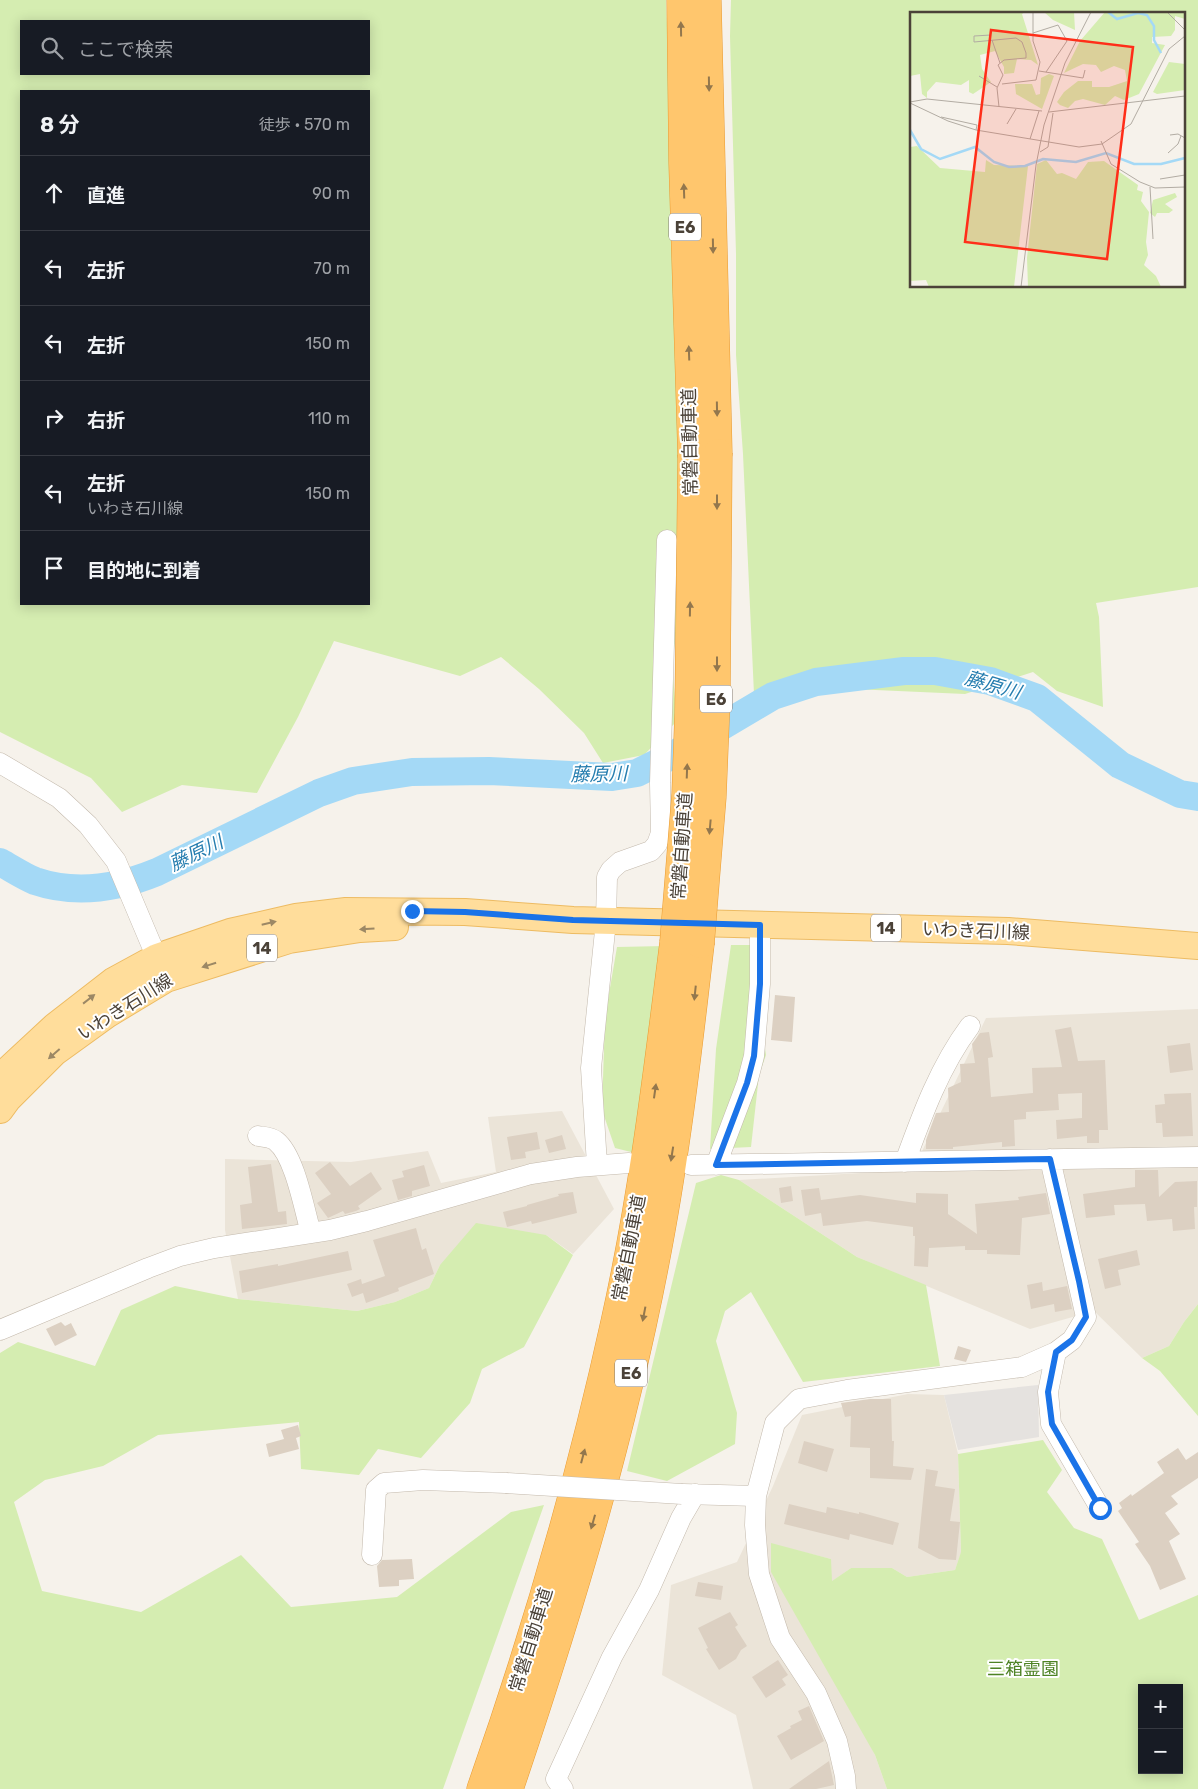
<!DOCTYPE html>
<html lang="ja">
<meta charset="utf-8">
<style>
body{margin:0;font-family:Rubik,"Noto Sans JP",sans-serif;background:#20242c;color:#f1f3f6}
.controls{position:absolute;right:15px;bottom:15px;display:grid;overflow:hidden;border-radius:0px;box-shadow:0 2px 12px #0003}
.controls button{width:45px;height:45px;display:grid;place-items:center;padding:0;border:0;border-bottom:1px solid #363941;background:#171b24;color:#f1f3f6;font:25px sans-serif}
.stop{position:absolute;width:15px;height:15px;margin:-11px;border:4px solid #1a73e8;border-radius:50%;background:#fff}
.stop.end{background:#1a73e8;border-color:#fff;box-shadow:0 1px 5px #0008}
.list{margin:0;padding:0;list-style:none}
h2{display:flex;justify-content:space-between;align-items:center;height:65px;margin:0;padding:0 20px;font-size:21px}
h2 small{font-size:16px;font-weight:400;color:#9ea1a6}
.list li{display:grid;grid-template-columns:32px 1fr auto;gap:15px;align-items:center;box-sizing:border-box;height:75px;padding:0 20px;border-top:1px solid #363941}
.list b{display:block;font-size:19px;white-space:nowrap}
.list p{margin:0;font-size:16px;white-space:nowrap;color:#9ea1a6}
.list em{font-size:16px;font-style:normal;color:#9ea1a6}
.icon{flex:none;width:28px;height:28px;fill:none;stroke:currentColor;stroke-width:2;stroke-linecap:round;stroke-linejoin:round}
.map{position:relative;flex:none;width:1198px;height:1789px;overflow:hidden}
.search{position:absolute;background:#171b24;box-shadow:0 2px 12px #0003;left:20px;top:20px;width:350px;height:55px;display:flex;align-items:center;gap:12px;box-sizing:border-box;padding:0 18px;border-radius:0px;color:#9ea1a6;font-size:19px}
.panel{position:absolute;background:#171b24;box-shadow:0 2px 12px #0003;left:20px;top:90px;width:350px;height:515px;border-radius:0px}
.map>svg:first-child{display:block}
.residential{fill:#ebe4d8}
.green{fill:#d5edb1;fill-rule:evenodd}
.parking{fill:#e5e2df}
.lines{fill:none;stroke-linecap:round;stroke-linejoin:round}
.river{stroke:#a4d9f6;stroke-width:28}
.building{fill:#dcd0c2}
.minor-casing{stroke:#c3b9ac;stroke-width:21}
.major-casing{stroke:#edbb62;stroke-width:28}
.highway-casing{stroke:#e99b32;stroke-width:29}
.minor{stroke:#fff;stroke-width:20}
.major{stroke:#ffdd9b;stroke-width:26}
.highway{stroke:#ffc66d;stroke-width:28}
.minor-bridge-casing{stroke:#c3b9ac;stroke-width:21;stroke-linecap:butt}
.highway-bridge-casing{stroke:#e99b32;stroke-width:29;stroke-linecap:butt}
.minor-bridge{stroke:#fff;stroke-width:20}
.highway-bridge{stroke:#ffc66d;stroke-width:28}
.oneway{fill:#93774d}
.oneway2{fill:#9c8865}
.route{stroke:#1a73e8;stroke-width:6}
.labels{text-anchor:middle;dominant-baseline:central;stroke-width:4;stroke-linejoin:round;paint-order:stroke}
.shield{fill:#fff;stroke:#817b74;stroke-width:1}
.shield-label{font-size:16px;font-weight:bold;fill:#4b4238}
.street-label{font-size:18px;fill:#4b4238;stroke:#fff}
.park-label{font-size:18px;fill:#4e8325;stroke:#fff}
.water-label{font-size:19px;font-style:italic;fill:#257daf;stroke:#fff}
.inset-river{fill:none;stroke:#a4d9f6;stroke-width:2.5}
.inset-road{fill:none;stroke:#b2aca3;stroke-width:1}
.view{fill:#ff2e19;fill-opacity:0.15;stroke:#ff2e19;stroke-width:2.5}
.inset-edge{fill:none;stroke:#4b4238;stroke-width:2.5}
</style>
<div class="map">
<svg width="1198" height="1789" viewBox="0 0 1198 1789">
<rect width="100%" height="100%" fill="#f6f2eb"/>
<!-- residential -->
<path class="residential" d="M1198,1009V1304L1184,1322L1169,1346L1142,1358L1094,1311L1030,1329L857,1257L739,1180L913,1170L986,1018Z
M562,1111L614,1209L573,1254L546,1235L440,1265L429,1288L395,1302L357,1311L238,1299L225,1230V1159L351,1162L428,1151L441,1183L496,1172L488,1117Z
M908,1394L944,1395L958,1454L961,1553L955,1570L907,1577L892,1568H851L831,1582V1559L771,1544L875,1755L887,1789H753L736,1715L662,1675L671,1585L737,1562L773,1486L802,1415Z"/>
<!-- green -->
<path class="green" d="M0,0H666L688,540L672,665L677,721L644,755L603,763L584,733L539,689L501,657L460,676L334,641L298,717L257,793L182,785L122,812L91,778L0,732ZM21,21H369V74H21ZM21,91H369V604H21Z
M731,0H1198V587L1096,603L1099,617L1103,707L1057,691L1033,672L965,694L853,689L754,694L743,454L736,355V254L730,36ZM912,14H1184V286H912Z
M731,945H750L766,1055L759,1075L751,1147L710,1149L716,1049Z
M665,946L635,1153L615,1148L602,1110L605,1017L617,947Z
M721,1175L739,1180L857,1257L926,1285L940,1366L803,1382L751,1292L725,1311L716,1341L737,1413L735,1444L667,1481L627,1471L696,1183Z
M476,1223L546,1235L573,1255L524,1347L482,1369L470,1403L421,1458L378,1449L359,1475L301,1469L299,1422L158,1435L103,1466L45,1480L14,1502L42,1591L141,1612L241,1555L291,1607L397,1597L511,1512L544,1505L443,1789H0V1353L18,1342L95,1366L121,1310L175,1286L238,1299L357,1311L395,1302L429,1288L440,1265Z
M1198,1304V1416L1160,1371L1142,1358L1169,1346L1184,1322Z
M1043,1440L1062,1470L1047,1492L1074,1528L1102,1539L1139,1620L1198,1595V1789H887L875,1755L771,1572V1543L831,1559L832,1581L851,1568H892L907,1577L955,1570L961,1552L958,1454ZM1142,1688H1179V1770H1142Z"/>
<!-- parking -->
<path class="parking" d="M1038,1385L1039,1437L958,1450L944,1395Z"/>
<g class="lines">
<!-- river -->
<path class="river" d="M0,862C11,868 23,876 35,881C76,895 118,888 157,872L319,793L353,781L412,772L489,771L612,777L637,773L675,754L773,696L816,682L904,671H935L990,681L1037,698L1120,765L1180,794L1198,797"/>
</g>
<!-- building -->
<path class="building" d="M775,995L795,997L792,1042L771,1040Z
M1071,1027L1078,1061L1105,1060L1108,1130H1099V1143H1087V1136L1057,1139L1056,1120L1082,1118V1093L1058,1094L1059,1110L1026,1112V1119L1014,1120L1015,1146L1002,1147V1142L953,1147V1149H926V1140L936,1113L949,1112L948,1088L961,1082L960,1064L975,1063L972,1044L980,1033L989,1032L993,1057L988,1058L991,1097L1033,1093L1032,1068L1062,1067L1055,1030Z
M1190,1043L1193,1070L1170,1073L1167,1046Z
M1191,1093L1193,1136L1163,1137L1162,1123H1156L1155,1105L1165,1104L1164,1094Z
M537,1132L540,1149L525,1152L526,1158L511,1160L507,1137Z
M562,1135L566,1149L549,1153L545,1140Z
M330,1162L350,1186L371,1172L382,1189L358,1206L360,1209L356,1211L345,1214L343,1211L328,1218L317,1203L331,1194L315,1173Z
M271,1164L278,1212L286,1211L287,1224L242,1229L240,1205L252,1203L248,1167Z
M424,1165L430,1186L412,1191V1196L398,1200L392,1180L404,1177L402,1171Z
M1135,1170H1158L1159,1197L1175,1182L1197,1181V1207H1194L1195,1229L1173,1231L1172,1219L1147,1221L1145,1204L1114,1205L1115,1215L1086,1218L1083,1194L1135,1187Z
M791,1186L793,1201L781,1203L779,1188Z
M819,1188L821,1200L860,1195L916,1203V1193L948,1194V1214L977,1234L975,1204L1019,1200L1018,1197L1046,1193L1050,1214L1022,1218L1020,1255L987,1254V1250H965V1246L929,1248L928,1267L914,1266L915,1236H913V1227L867,1221L823,1226L821,1213L805,1216L801,1190Z
M573,1192L577,1213L532,1224L531,1221L507,1227L503,1212L527,1206V1205L559,1196L558,1194Z
M416,1228L422,1250L426,1248L434,1274L398,1288L399,1291L366,1303L363,1293L352,1297L347,1284L361,1279L362,1284L385,1276L373,1240Z
M1137,1250L1140,1265L1118,1270L1121,1285L1105,1289L1098,1259Z
M348,1251L352,1270L242,1293L239,1271L278,1264V1266Z
M1042,1282L1043,1291L1067,1286L1072,1309L1055,1312L1054,1304L1031,1309L1027,1285Z
M61,1322L65,1326L71,1323L77,1335L55,1346L46,1329Z
M958,1346L971,1350L966,1362L954,1359Z
M870,1399H891L892,1441H894L893,1466L914,1468L911,1480L870,1478V1448L850,1447L851,1416L845,1417L841,1403Z
M298,1425L301,1436L296,1438L299,1449L269,1457L266,1444L284,1439L281,1430Z
M804,1441L834,1449L827,1472L798,1463Z
M1178,1448L1186,1460L1198,1452V1478L1171,1496L1178,1504L1165,1513L1180,1534L1169,1541L1186,1579L1160,1590L1150,1566L1135,1544L1139,1542L1118,1511L1122,1508L1119,1503L1131,1494L1132,1496L1164,1473L1157,1462Z
M926,1469L938,1471L935,1486L955,1489L950,1521L960,1522L956,1560L939,1559L918,1548Z
M789,1504L826,1513L827,1507L859,1514V1512L899,1523L893,1545L850,1534L849,1540L784,1524Z
M412,1559L414,1579L399,1580V1586L379,1587L377,1566L382,1560Z
M698,1582L723,1586L721,1600L695,1596Z
M730,1612L738,1625L735,1627L747,1646L741,1650L736,1659L719,1670L706,1649L708,1648L698,1628Z
M778,1660L788,1675L782,1679L786,1685L766,1698L752,1677Z
M809,1706L824,1741L791,1760L777,1736L791,1728L790,1726L802,1720L798,1711Z
M829,1761L834,1785L816,1789H789Z"/>
<g class="lines">
<!-- minor casing -->
<g class="minor-casing">
<path id="minor" d="M0,763L59,798L88,825L116,861L162,970
M258,1136C264,1137 271,1137 276,1141C295,1156 304,1209 311,1233
M905,1162C922,1115 940,1066 970,1026
M597,1165L591,1068L606,921L607,877L611,870L620,862L651,851L657,844L661,833L660,783L667,540
M691,1165L1198,1157
M716,1165L747,1083L754,1056L760,984V925
M0,1330L148,1268L180,1256L214,1248L330,1230L367,1221L531,1174L577,1167L629,1163
M1056,1352L1048,1392L1051,1424L1100,1508
M683,1494L756,1496
M372,1555L376,1490L384,1483L423,1480L506,1483
M563,1789L556,1779L612,1657L649,1590L681,1518L695,1494
M846,1789L845,1776L837,1741L816,1693L780,1638L759,1574L755,1525L756,1496L775,1423L799,1399L847,1390L1022,1367L1056,1352L1072,1340L1086,1317L1050,1159"/>
</g>
<!-- major casing -->
<g class="major-casing">
<path id="major" d="M0,1077L55,1026L113,981L157,957L230,932L296,917L346,911L465,912L573,920L1008,931L1198,946
M0,1110L8,1099L54,1053L108,1014L166,979L289,940L360,929L395,927"/>
</g>
<!-- highway casing -->
<g class="highway-casing">
<path id="highway" d="M681,0L683,163L692,455
M707,0L718,453
M481,1789C535,1636 580,1481 615,1322C643,1197 658,1069 674,942
M509,1789C571,1606 627,1420 661,1230C678,1135 689,1040 700,944"/>
</g>
<!-- minor -->
<use href="#minor" class="minor"/>
<!-- major -->
<use href="#major" class="major"/>
<!-- highway -->
<use href="#highway" class="highway"/>
<!-- minor-bridge casing -->
<g class="minor-bridge-casing">
<path id="minor-bridge" d="M506,1483L682,1494"/>
</g>
<!-- highway-bridge casing -->
<g class="highway-bridge-casing">
<path id="highway-bridge" d="M674,942L686,794L689,713L692,455
M700,944L712,797L716,698L718,453"/>
</g>
<!-- minor-bridge -->
<use href="#minor-bridge" class="minor-bridge"/>
<!-- highway-bridge -->
<use href="#highway-bridge" class="highway-bridge"/>
</g>
<!-- one-way arrows -->
<defs><path id="oneway-solid" d="M-6-.8H1V-3.2L6.5 0L1 3.2V.8H-6Z" transform="scale(1.25)"/></defs>
<g class="oneway">
<use href="#oneway-solid" transform="translate(681 29) rotate(-91)"/>
<use href="#oneway-solid" transform="translate(709 84) rotate(89)"/>
<use href="#oneway-solid" transform="translate(684 191) rotate(-92)"/>
<use href="#oneway-solid" transform="translate(713 246) rotate(89)"/>
<use href="#oneway-solid" transform="translate(689 353) rotate(-92)"/>
<use href="#oneway-solid" transform="translate(717 409) rotate(89)"/>
<use href="#oneway-solid" transform="translate(717 502) rotate(90)"/>
<use href="#oneway-solid" transform="translate(690 609) rotate(-89)"/>
<use href="#oneway-solid" transform="translate(717 664) rotate(90)"/>
<use href="#oneway-solid" transform="translate(687 771) rotate(-88)"/>
<use href="#oneway-solid" transform="translate(710 827) rotate(95)"/>
<use href="#oneway-solid" transform="translate(695 993) rotate(96)"/>
<use href="#oneway-solid" transform="translate(655 1091) rotate(-82)"/>
<use href="#oneway-solid" transform="translate(672 1154) rotate(99)"/>
<use href="#oneway-solid" transform="translate(644 1314) rotate(101)"/>
<use href="#oneway-solid" transform="translate(583 1456) rotate(-75)"/>
<use href="#oneway-solid" transform="translate(593 1522) rotate(106)"/>
</g>
<g class="oneway2">
<use href="#oneway-solid" transform="translate(269 923) rotate(-13)"/>
<use href="#oneway-solid" transform="translate(367 929) rotate(176)"/>
<use href="#oneway-solid" transform="translate(209 965) rotate(162)"/>
<use href="#oneway-solid" transform="translate(89 999) rotate(-38)"/>
<use href="#oneway-solid" transform="translate(54 1054) rotate(139)"/>
</g>
<g class="lines">
<!-- route -->
<path class="route" d="M412,911L465,912L573,920L760,925V984L754,1056L747,1083L716,1165L1050,1159L1079,1281L1086,1317L1072,1340L1056,1352L1048,1392L1052,1424L1100,1508"/>
</g>
<g class="labels">
<!-- shield labels -->
<g class="shield">
<rect x="669" y="213.5" width="32" height="27" rx="4"/>
<rect x="700" y="685.5" width="32" height="27" rx="4"/>
<rect x="871" y="914.5" width="30" height="27" rx="4"/>
<rect x="247" y="934.5" width="30" height="27" rx="4"/>
<rect x="615" y="1359.5" width="32" height="27" rx="4"/>
</g>
<g class="shield-label">
<text x="685" y="227">E6</text>
<text x="716" y="699">E6</text>
<text x="886" y="928">14</text>
<text x="262" y="948">14</text>
<text x="631" y="1373">E6</text>
</g>
<!-- street labels -->
<g class="street-label">
<text transform="translate(690 442) rotate(-91)">常磐自動車道</text>
<text transform="translate(682 846) rotate(-86)">常磐自動車道</text>
<text transform="translate(976 931) rotate(2)">いわき石川線</text>
<text transform="translate(125 1007) rotate(-32)">いわき石川線</text>
<text transform="translate(629 1248) rotate(-79)">常磐自動車道</text>
<text transform="translate(531 1640) rotate(-73)">常磐自動車道</text>
</g>
<!-- park labels -->
<g class="park-label">
<text x="1023" y="1669">三箱霊園</text>
</g>
<!-- water labels -->
<g class="water-label">
<text transform="translate(993 685) rotate(16)">藤原川</text>
<text transform="translate(599 774) rotate(-1)">藤原川</text>
<text transform="translate(196 853) rotate(-26)">藤原川</text>
</g>
</g>
<!-- overview -->
<g transform="translate(910 12)">
<rect width="275" height="275" fill="#f6f2eb"/>
<path d="M0,0H115L112,2L128,53L121,48L107,47L104,61L94,62V55L85,39L70,43L72,57L81,70L63,82L59,80V68L51,73L26,70L17,80V86L12,82L10,62L0,64ZM134,0H164L165,18L143,8ZM195,0H275V7L265,4V18L261,24L242,25V31L255,33L229,82L214,88L205,84L195,93L173,87L165,89L158,96L150,93L147,90L154,80L168,69H182V75H199L217,69L215,58L204,54L191,60L186,53L173,52L154,61L170,29ZM259,50L275,52V78L247,82L243,80ZM139,62L144,64L132,97L106,82L105,72H122L126,83L130,82L131,66ZM7,134L30,156L75,160L76,148L84,153L118,154L104,275H19L16,268L0,269V135ZM136,148L147,162L152,161L166,167L178,150L194,149L228,173L227,178L233,180L231,189L239,200L236,230L238,243L234,253L246,264L251,275H118L117,246L127,152ZM265,181L267,185L255,192L263,198L259,201H247L245,205L240,201L243,188Z" fill="#d5edb1"/>
<path class="inset-river" d="M198,0L207,7L228,1L237,3L244,14V28L251,41M0,118L11,137L30,147L65,135L84,150L99,155L115,154L133,147L166,150L196,141L224,152H251L275,146"/>
<path class="inset-road" d="M257,0L275,18M123,21L148,13L157,29L136,60M81,23L64,24V30L106,26L112,30L116,41V46L94,48L88,53L93,63L87,76L89,95M82,28L90,51M129,59L173,66L175,58M69,64L87,75M92,72L126,68L130,50L123,29V0M0,90L17,87L132,99M0,91L38,109L66,118L169,135L192,132L221,112L259,37L275,24M139,100L275,84M31,105L67,113L66,118M97,112L106,97M260,123L268,122L275,126M120,127L129,99M191,129L201,152L230,170L245,176L275,175M130,140L138,135L143,101M258,141L268,132L271,124M250,167L275,163M240,175L243,227M111,275L126,153L134,113L155,51L181,0"/>
<path class="view" d="M81,18L223,35L197,247L55,230Z"/>
<rect width="275" height="275" class="inset-edge"/>
</g>
</svg>
<div class="controls">
<button>+</button>
<button>−</button>
</div>
<div class="stop" style="left:1100px;top:1508px"></div>
<div class="stop end" style="left:412px;top:911px"></div>
<div class="search"><svg class="icon" aria-label="search" viewBox="0 0 24 24"><circle cx="10" cy="10" r="6"/><path d="M15 15l6 6"/></svg>ここで検索</div>
<section class="panel">
<h2>8 分<small>徒歩 · 570 m</small></h2>
<ul class="list">
<li><svg class="icon" aria-label="ahead" viewBox="0 0 24 24"><path d="M12 20V5M6 11l6-6 6 6"/></svg><div><b>直進</b></div><em>90 m</em></li>
<li><svg class="icon" aria-label="left" viewBox="0 0 24 24"><path d="M17 20v-9H6M10 6l-5 5 5 5"/></svg><div><b>左折</b></div><em>70 m</em></li>
<li><svg class="icon" aria-label="left" viewBox="0 0 24 24"><path d="M17 20v-9H6M10 6l-5 5 5 5"/></svg><div><b>左折</b></div><em>150 m</em></li>
<li><svg class="icon" aria-label="right" viewBox="0 0 24 24"><path d="M7 20v-9h11M14 6l5 5-5 5"/></svg><div><b>右折</b></div><em>110 m</em></li>
<li><svg class="icon" aria-label="left" viewBox="0 0 24 24"><path d="M17 20v-9H6M10 6l-5 5 5 5"/></svg><div><b>左折</b><p>いわき石川線</p></div><em>150 m</em></li>
<li><svg class="icon" aria-label="arrive" viewBox="0 0 24 24"><path d="M6 21V4h12l-3 4 3 4H6"/></svg><div><b>目的地に到着</b></div></li>
</ul>
</section>
</div>
